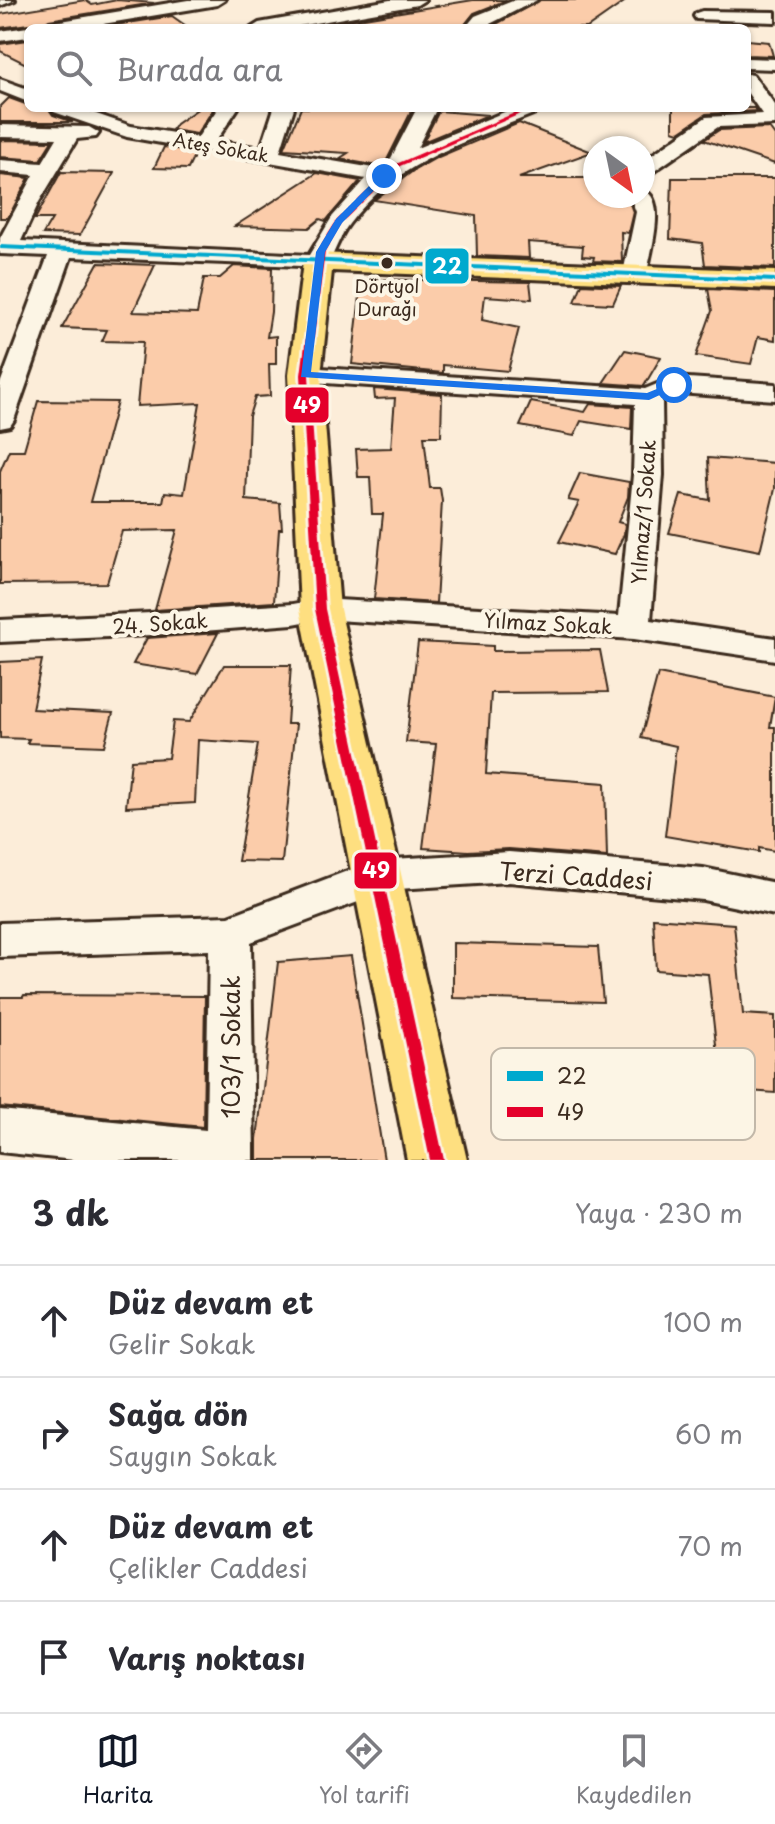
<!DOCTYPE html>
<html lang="tr">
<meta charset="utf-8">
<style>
body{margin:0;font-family:"Playpen Sans",sans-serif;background:#f2f2f3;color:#2b2b33}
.compass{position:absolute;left:583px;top:136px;width:72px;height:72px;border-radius:50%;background:#fff;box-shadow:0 2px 6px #0004;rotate:147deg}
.stop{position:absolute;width:24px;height:24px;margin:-18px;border:6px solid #1a73e8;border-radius:50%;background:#fff}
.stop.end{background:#1a73e8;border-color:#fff;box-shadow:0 2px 8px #0008}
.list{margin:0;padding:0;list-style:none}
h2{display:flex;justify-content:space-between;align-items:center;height:104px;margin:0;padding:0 32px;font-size:34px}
h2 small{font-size:26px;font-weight:400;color:#7c7c81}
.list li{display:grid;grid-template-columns:52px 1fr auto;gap:24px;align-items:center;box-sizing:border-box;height:112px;padding:0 32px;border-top:2px solid #e1e1e2}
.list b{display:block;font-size:30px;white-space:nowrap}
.list p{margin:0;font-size:26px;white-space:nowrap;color:#7c7c81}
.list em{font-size:26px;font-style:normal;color:#7c7c81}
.icon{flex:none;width:44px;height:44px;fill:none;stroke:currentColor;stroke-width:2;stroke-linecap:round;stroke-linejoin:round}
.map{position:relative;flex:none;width:775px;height:1160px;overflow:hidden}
.search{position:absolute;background:#fff;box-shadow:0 2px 6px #0004;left:24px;right:24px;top:24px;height:88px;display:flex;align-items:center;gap:20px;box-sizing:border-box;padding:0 28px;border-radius:12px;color:#7c7c81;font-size:30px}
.sheet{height:552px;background:#fff}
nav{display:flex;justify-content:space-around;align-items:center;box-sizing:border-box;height:112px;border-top:2px solid #e1e1e2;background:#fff;font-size:22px;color:#7c7c81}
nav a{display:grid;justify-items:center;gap:4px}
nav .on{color:#111827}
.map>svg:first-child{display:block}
.building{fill:#fbccaa;stroke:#3b2a1e;stroke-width:2}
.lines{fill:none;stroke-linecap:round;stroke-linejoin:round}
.minor-casing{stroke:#3b2a1e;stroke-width:6}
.major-casing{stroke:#3b2a1e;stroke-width:6}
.minor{fill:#fcf5e5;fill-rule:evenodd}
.major{fill:#fedf80;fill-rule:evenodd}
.bus-1-casing{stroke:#fcf5e5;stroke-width:6}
.bus-2-casing{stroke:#fcf5e5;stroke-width:6}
.bus-1{fill:#00a9ce;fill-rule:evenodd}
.bus-2{fill:#e4002b;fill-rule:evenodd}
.route{fill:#1a73e8}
.bus-dot{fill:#3b2a1e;stroke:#fcf5e5;stroke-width:3}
.labels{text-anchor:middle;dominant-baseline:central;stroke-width:8;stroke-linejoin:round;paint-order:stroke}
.far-street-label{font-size:18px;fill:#3b2a1e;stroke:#fcf5e5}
.bus-label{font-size:18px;fill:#3b2a1e;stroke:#fcf5e5}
.street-label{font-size:20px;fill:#3b2a1e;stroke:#fcf5e5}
.near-street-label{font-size:24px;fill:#3b2a1e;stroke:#fcf5e5}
.key{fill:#fcf5e5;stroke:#c2b8a9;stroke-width:2}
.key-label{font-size:22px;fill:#3b2a1e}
.line-badge{stroke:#fcf5e5;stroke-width:3}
.badge-label{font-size:22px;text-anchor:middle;font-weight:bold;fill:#fff}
</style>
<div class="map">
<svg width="775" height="1160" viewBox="0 0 775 1160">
<rect width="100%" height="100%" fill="#fcedd9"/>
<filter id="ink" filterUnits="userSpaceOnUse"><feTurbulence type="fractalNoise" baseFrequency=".0125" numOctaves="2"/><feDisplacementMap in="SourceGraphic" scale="16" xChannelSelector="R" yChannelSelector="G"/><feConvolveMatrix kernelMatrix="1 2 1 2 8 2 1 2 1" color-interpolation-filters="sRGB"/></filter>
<g filter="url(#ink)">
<!-- building -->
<path class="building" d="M85,0L92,5L117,0L154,3L49,20L38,28L28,24L0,28V14Z
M473,0H507L474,13L462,28H330L334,23Z
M540,0H627L587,28H489Z
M172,16L189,28H97Z
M28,40V65L0,51V44Z
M747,40L769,42L773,56L747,55Z
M9,98L28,105V108H48L53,115L73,122H0V107Z
M199,108H214L197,134L172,130L176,124Z
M301,108H413L387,160L378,166L339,159L348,153L284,149Z
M673,108H754L756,111L706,114L679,132L673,130Z
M439,111L488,115L423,142Z
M519,123L592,152L519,178H595V196H627L633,212L628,233L621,232L622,262L593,261L594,257L582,256L583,246L528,242L529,258L477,256L476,216L374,200L413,171L436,158Z
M769,128L775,136V164L704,140L719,130Z
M0,140L52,141L40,160L0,157Z
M164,147L196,152L188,169L154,168Z
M61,172L114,173L80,235L43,234L52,219H35Z
M317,173L360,181L326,221L320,219L309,228L235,226Z
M0,175L29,178L8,218H0Z
M672,178H775V268L705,265L702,243L670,239Z
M98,263L155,265L133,312L197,314L204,278H220L234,266L272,268L271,312L267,337L276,336V364H269L270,396L255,397L249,416L246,500L280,503L282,529H279L274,602L155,610L177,530L122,531L107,583L0,584V471L9,450H24L38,401L117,402L90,502H163L165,492L184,494L200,403L137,406L143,342L102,341L107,330L62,328Z
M362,279L530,282L532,299L485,296L482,320L519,328L508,371L443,365V373L352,364Z
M582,284L621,286L613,304L575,302Z
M708,289L775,292V340L758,337L751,364L696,356L712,311Z
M625,350L661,357L644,386L603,383Z
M374,389L442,394L441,436H424L430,488H440L442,501L436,603L374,599L383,514H372L370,477H358L356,449L391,448L395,398L375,399Z
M531,402L585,412L590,404L632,407L631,429L581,421L574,436L520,426Z
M708,458L775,463V489L760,551L669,533L681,495L710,500Z
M580,473L629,482L628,497L618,522L625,524L624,534L615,554L559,542L579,502L568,500Z
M218,633L197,674L133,664L147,638Z
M418,642L493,646V651L600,650L608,692L491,693L486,774L605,783L607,857L509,849L468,851L423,848L436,744L406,742Z
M42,660L32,709L113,713L104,746L27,743L29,739L0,738V662Z
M224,665H291L287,724H296L282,862L238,861L258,744L198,740L195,803L126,807L131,760L168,758L173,721L189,722Z
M658,674L775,697L770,727H775V851L759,848V852L665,836L676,746L641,738Z
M653,918L734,924L743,1014L775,1016V1093L721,1089L708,974L656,970Z
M453,943L598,947L603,1002L453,998Z
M351,956L384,1160H257V1139L278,962Z
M24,995L205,996L203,1127L0,1107V997H23Z"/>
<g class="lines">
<!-- minor casing -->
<g class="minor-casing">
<path id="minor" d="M0,0H15L0,6Z
M188,0H225L217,5L79,28H41L49,23Z
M390,0H425L417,5L287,28H251L259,23Z
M515,0H537L482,28H465L475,16Z
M702,11L775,12V22L696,19L694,16L696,13Z
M28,27L32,28H28V37L0,41V31Z
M747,58L775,59V69L747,68Z
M747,74L753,75L775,105V125L718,127L650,174L643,176V161L706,117L762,114L747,92Z
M0,79L28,89V102L0,91Z
M51,108H79L131,126L198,137L218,108H238L216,141L261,148L274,108H294L280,152L379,169L389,162L417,108H437L417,148L514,108H541L538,112C468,141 396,161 349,224C339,237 335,253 326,267L71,257L14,420L10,426L0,428V384L48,256L0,254V238L34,175L0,172V160L42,163L57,138L0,137V125L89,127L99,133L96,137L77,139L39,202L21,241L309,255L332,217L366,179L127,137L54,112Z
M643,190C668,198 650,253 647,273L643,278H627L623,273L636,212L630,196H643Z
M305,367L645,389L674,377L775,384V400L678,393L662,401L663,475L651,620L775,638V660L634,639L320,619L293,624L151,635L0,642V620L151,613L293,604L320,599L619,616L633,475L635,404L296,381L292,375L296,369Z
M509,852L703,868L775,883V915L703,900L509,882L382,890L358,902L251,942L254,1160H74L0,1152V1110L206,1130L209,950L0,957V923L229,916L376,860Z"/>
</g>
<!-- major casing -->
<g class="major-casing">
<path id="major" d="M318,253L775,271V289L332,271L321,375L340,609L467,1160H407L300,609L289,375L303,262L308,256Z"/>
</g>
<!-- minor -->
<use href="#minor" class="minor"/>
<!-- major -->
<use href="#major" class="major"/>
<!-- bus-1 casing -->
<g class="bus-1-casing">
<path id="bus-1" d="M0,245L775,278V282L0,249Z"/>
</g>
<!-- bus-2 casing -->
<g class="bus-2-casing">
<path id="bus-2" d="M526,108H534L400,166L342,222L325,252L309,375L325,609L444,1160H430L315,609L301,375L317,252L337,220L396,164Z"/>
</g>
<!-- bus-1 -->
<use href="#bus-1" class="bus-1"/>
<!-- bus-2 -->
<use href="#bus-2" class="bus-2"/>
</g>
</g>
<!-- route -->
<path class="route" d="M381,174L388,176L342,223L325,252L311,372L647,393L674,382L677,383V387L649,400L301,377L316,252L336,219Z"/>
<!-- markers -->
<circle class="bus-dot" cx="387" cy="263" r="7"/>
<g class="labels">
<!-- far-street labels -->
<g class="far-street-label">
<text transform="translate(221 147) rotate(10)">Ateş Sokak</text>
</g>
<!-- bus labels -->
<g class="bus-label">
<text x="387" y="285">Dörtyol<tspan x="387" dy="23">Durağı</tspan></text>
</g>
<!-- street labels -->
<g class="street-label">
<text transform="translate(643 512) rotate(-86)">Yılmaz/1 Sokak</text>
<text transform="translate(160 623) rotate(-4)">24. Sokak</text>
<text transform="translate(548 623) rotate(3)">Yılmaz Sokak</text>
</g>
<!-- near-street labels -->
<g class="near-street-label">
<text transform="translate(576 875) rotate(4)">Terzi Caddesi</text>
<text transform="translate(230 1047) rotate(-90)">103/1 Sokak</text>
</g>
</g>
<!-- legend -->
<rect x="491" y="1048" width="264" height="92" rx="12" class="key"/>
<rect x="507" y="1071" width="36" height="10" fill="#00a9ce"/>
<rect x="507" y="1107" width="36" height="10" fill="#e4002b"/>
<g class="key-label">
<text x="557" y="1084">22</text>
<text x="557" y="1120">49</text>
</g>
<g class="line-badge">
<rect x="424" y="247" width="46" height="38" rx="8" fill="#00a9ce"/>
<rect x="284" y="386" width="46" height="38" rx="8" fill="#e4002b"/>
<rect x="353" y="851" width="45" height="39" rx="8" fill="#e4002b"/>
</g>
<g class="badge-label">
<text x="447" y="274">22</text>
<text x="307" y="413">49</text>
<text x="376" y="878">49</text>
</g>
</svg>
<svg class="compass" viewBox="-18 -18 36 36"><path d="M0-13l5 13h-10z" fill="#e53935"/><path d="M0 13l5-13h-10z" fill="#7c7c81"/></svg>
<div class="stop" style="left:674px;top:385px"></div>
<div class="stop end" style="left:384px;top:176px"></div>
<div class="search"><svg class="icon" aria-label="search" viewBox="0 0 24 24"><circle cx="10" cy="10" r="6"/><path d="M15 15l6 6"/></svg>Burada ara</div>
</div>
<section class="sheet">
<h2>3 dk<small>Yaya · 230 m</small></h2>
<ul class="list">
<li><svg class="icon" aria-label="ahead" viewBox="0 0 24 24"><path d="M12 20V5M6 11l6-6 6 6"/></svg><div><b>Düz devam et</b><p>Gelir Sokak</p></div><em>100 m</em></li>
<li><svg class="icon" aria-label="right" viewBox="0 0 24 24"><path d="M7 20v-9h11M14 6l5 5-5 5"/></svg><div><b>Sağa dön</b><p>Saygın Sokak</p></div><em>60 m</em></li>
<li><svg class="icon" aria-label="ahead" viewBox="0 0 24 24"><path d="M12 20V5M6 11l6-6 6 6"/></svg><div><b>Düz devam et</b><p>Çelikler Caddesi</p></div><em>70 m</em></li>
<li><svg class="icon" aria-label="arrive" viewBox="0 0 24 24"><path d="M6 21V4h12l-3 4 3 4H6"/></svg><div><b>Varış noktası</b></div></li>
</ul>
</section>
<nav>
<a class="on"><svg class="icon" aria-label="map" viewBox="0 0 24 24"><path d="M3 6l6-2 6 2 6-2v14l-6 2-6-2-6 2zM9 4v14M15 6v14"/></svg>Harita</a>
<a><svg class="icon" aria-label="directions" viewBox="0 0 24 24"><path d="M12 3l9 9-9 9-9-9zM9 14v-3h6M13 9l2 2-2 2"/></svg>Yol tarifi</a>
<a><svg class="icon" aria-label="saved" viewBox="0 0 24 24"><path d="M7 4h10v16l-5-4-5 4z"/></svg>Kaydedilen</a>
</nav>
